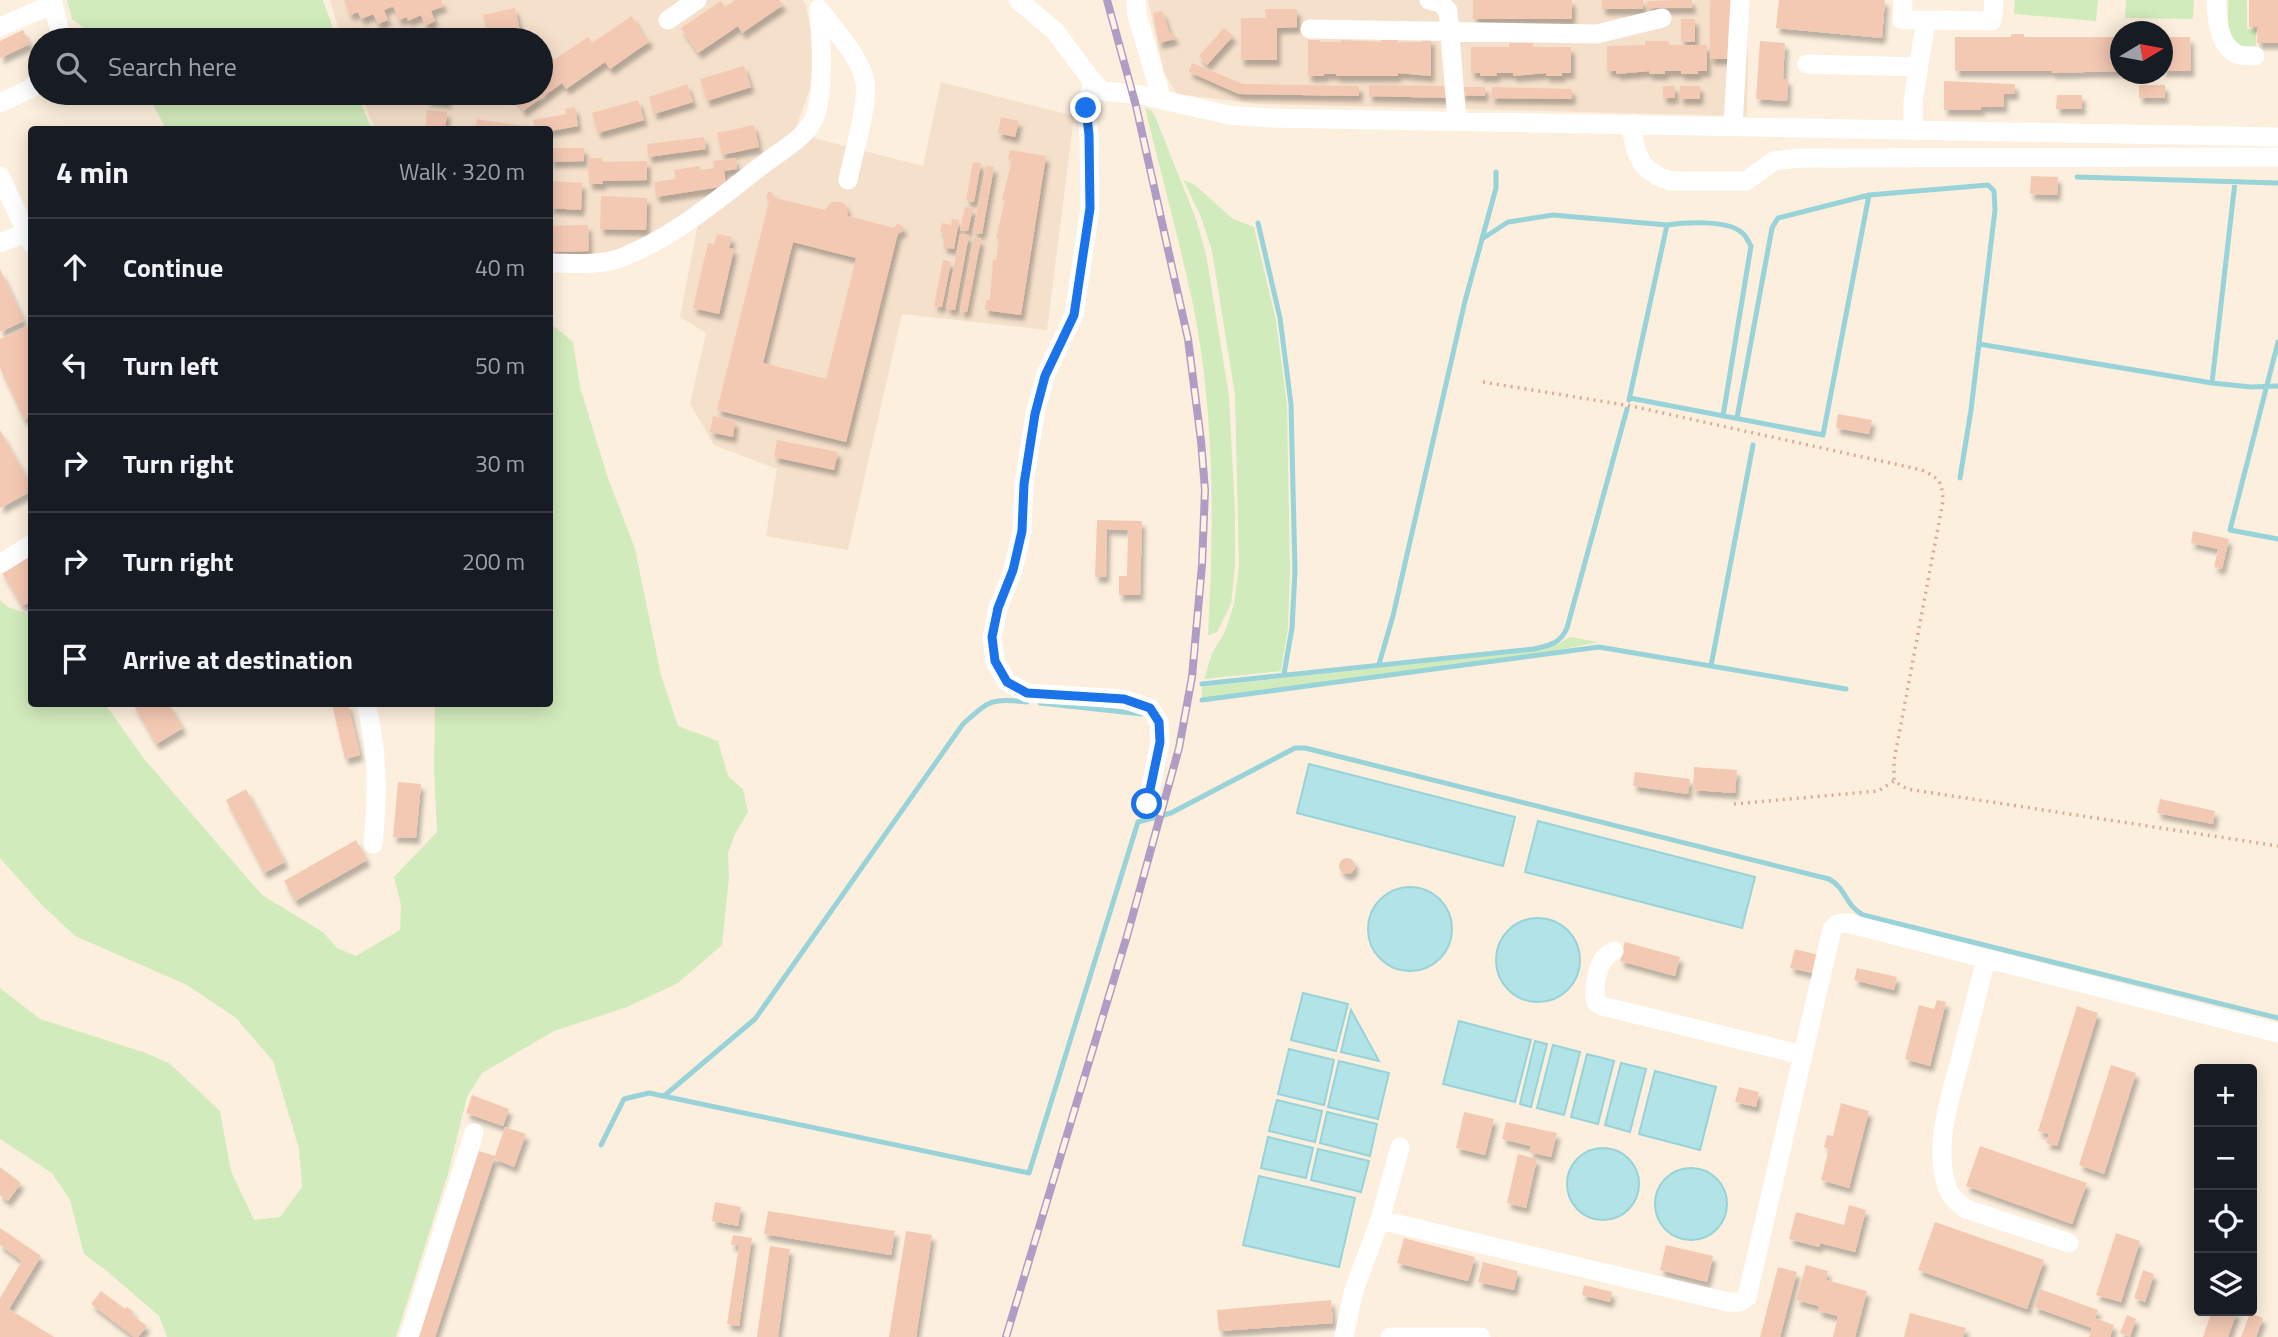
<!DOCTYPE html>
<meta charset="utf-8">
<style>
body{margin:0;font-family:"Titillium Web",sans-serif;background:#242831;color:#f1f3f6}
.controls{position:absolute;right:21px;bottom:21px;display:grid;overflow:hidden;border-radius:7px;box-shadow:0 4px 18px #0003}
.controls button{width:63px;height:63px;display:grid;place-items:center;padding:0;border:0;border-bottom:2px solid #363941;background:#171b24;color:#f1f3f6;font:35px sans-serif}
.compass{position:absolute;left:2110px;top:21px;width:63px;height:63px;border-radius:50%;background:#171b24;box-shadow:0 4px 18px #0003;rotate:80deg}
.stop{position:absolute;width:21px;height:21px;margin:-16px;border:5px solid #1a73e8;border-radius:50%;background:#fff}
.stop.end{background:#1a73e8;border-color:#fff;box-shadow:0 2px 7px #0008}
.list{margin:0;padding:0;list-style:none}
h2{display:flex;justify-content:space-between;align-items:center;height:91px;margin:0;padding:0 28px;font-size:30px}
h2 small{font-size:23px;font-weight:400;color:#9ea1a6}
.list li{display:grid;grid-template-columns:46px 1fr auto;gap:21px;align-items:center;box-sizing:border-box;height:98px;padding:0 28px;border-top:2px solid #363941}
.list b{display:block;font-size:26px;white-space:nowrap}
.list em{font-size:23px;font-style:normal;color:#9ea1a6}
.icon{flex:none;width:38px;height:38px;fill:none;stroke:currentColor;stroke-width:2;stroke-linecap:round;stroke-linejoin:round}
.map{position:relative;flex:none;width:2278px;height:1337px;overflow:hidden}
.search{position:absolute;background:#171b24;box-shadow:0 4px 18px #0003;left:28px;top:28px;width:525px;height:77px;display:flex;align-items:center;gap:18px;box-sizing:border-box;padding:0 24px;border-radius:38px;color:#9ea1a6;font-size:26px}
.panel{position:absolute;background:#171b24;box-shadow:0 4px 18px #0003;left:28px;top:126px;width:525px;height:581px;border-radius:7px}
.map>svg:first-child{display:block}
.residential{fill:#f5e0cb}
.green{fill:#d2ebbc}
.water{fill:#b2e3e7;stroke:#97d3d9;stroke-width:2}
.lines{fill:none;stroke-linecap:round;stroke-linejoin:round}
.stream{stroke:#97d3d9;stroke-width:5}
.building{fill:#f4c9b4;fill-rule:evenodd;filter:url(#shadow)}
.path{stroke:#d8ac97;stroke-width:3.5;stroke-dasharray:2 5;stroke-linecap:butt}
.minor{stroke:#fff;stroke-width:19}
.rail-casing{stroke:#b09dc6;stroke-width:8}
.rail{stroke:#fff3e5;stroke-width:5;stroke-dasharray:16;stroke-linecap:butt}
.route{stroke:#1a73e8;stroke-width:9}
</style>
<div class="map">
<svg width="2278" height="1337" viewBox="0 0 2278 1337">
<defs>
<filter id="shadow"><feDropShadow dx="3.5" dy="6" stdDeviation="2" flood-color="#0004"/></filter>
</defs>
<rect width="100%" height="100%" fill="#fdefdd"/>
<!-- residential -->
<path class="residential" d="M330,0H802L806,5L814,47L810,89L794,133L923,166L941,82L1074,116L1047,330L902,314L848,550L766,536L777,469L714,445L690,404L706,333L680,317L702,203L649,238L612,252L550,261V130L375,129L360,93H541V40H342Z
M1148,0H1746L1748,63L1747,116L1259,104L1177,94L1164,73Z"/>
<!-- green -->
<path class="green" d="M67,0H323L337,40H99L72,19Z
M2015,0H2098L2096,21L2014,14Z
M2126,0H2194L2193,19L2125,18Z
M2228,0H2247V29H2256V48H2241L2228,32Z
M147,93H356L372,129H166Z
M1145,108L1151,110L1155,116L1196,219L1206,254L1229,396L1235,513V565L1231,604L1217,632L1208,635C1214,525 1215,414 1193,305C1179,239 1161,174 1145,108Z
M1183,179L1196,186L1233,219L1254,227L1276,321L1287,404L1290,571L1288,628L1281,671L1204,679L1212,653L1225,632L1234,604L1239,566L1235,395L1212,251L1201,217Z
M550,323L573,342L580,387L607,475L635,549L661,675L678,726L718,741L728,776L743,789L748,812L735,834L728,853L729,877L722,945L678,983L627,1007L554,1031L482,1073L467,1097L448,1174L396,1337H167L159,1316L108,1272L84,1254L70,1200L52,1173L0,1139V988L40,1019L143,1052L169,1063L220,1111L231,1171L254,1220L280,1217L302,1187L299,1149L273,1061L236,1018L187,985L75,936L40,903L0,858V600L8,607L31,615L32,704H105L145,760L262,895L323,932L337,948L356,956L400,930L401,905L394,877L437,832L434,771L435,704H550Z
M1570,637L1599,642L1533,655L1202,698V687L1533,651L1557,645Z"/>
<!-- water -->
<path class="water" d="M1309,764L1515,817L1503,866L1297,813Z
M1538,821L1755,877L1742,928L1525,872Z
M1368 929a42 42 0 1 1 84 0a42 42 0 1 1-84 0Z
M1496 960a42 42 0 1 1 84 0a42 42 0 1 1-84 0Z
M1303,993L1348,1004L1336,1051L1291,1040Z
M1351,1010L1379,1061L1341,1052Z
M1459,1021L1531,1040L1515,1102L1443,1084Z
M1535,1041L1547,1044L1531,1107L1520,1104Z
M1553,1045L1580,1052L1564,1115L1537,1108Z
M1289,1049L1334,1060L1324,1105L1278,1094Z
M1587,1054L1614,1061L1598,1124L1571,1117Z
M1339,1061L1389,1073L1378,1119L1328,1107Z
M1621,1063L1646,1069L1630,1132L1605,1125Z
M1655,1071L1716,1087L1700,1150L1639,1134Z
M1277,1100L1322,1111L1315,1142L1269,1131Z
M1327,1112L1377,1124L1370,1156L1320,1143Z
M1268,1137L1313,1148L1306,1178L1261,1168Z
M1567 1184a36 36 0 1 1 72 0a36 36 0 1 1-72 0Z
M1318,1149L1369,1161L1361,1192L1311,1180Z
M1655 1204a36 36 0 1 1 72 0a36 36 0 1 1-72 0Z
M1259,1176L1355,1198L1339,1267L1243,1245Z"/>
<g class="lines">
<!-- stream -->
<path class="stream" d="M2077,177L2278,183
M1258,223L1280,318L1291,404L1295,571L1292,628L1284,674
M1482,239L1508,222L1553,215L1667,225C1685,222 1727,220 1741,232C1746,235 1748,241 1751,246L1723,416
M2278,342L2230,530L2278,539
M1979,344L2212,383L2251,387L2278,386
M2212,383L2235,182
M1630,398L1823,435L1869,195
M1629,400L1667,225
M1737,418L1772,228L1778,218L1869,195L1988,185L1994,191L1995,210L1971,410L1960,478
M1379,664L1393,616L1465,301L1496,188V172
M1711,666L1753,445
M1202,684L1534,649C1550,645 1560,644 1567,628L1627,409
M1202,700L1599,647L1846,689
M1040,703L1142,714
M664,1096L755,1019L963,724C990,700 991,698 1027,702
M601,1145L624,1099L649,1093L1029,1173L1138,822L1171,813L1295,748H1305L1829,879C1848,890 1843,903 1863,915L2278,1018"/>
</g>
<!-- building -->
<path class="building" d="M344,0H441L444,6L431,11L435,21L425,26L421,15L408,21L407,17L399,20L393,6L384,10L388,20L378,24L373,14L361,19L358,12L350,15Z
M735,0H779L783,5L742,33L738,26L698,53L681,28L721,1L725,7Z
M1473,0H1572V19H1473Z
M1602,0H1643V9H1602Z
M1681,0H1692V8H1647V1Z
M1710,0H1731L1732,59H1710Z
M1779,0H1885L1882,38L1776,28Z
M2249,0H2278V43H2257L2258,27H2249Z
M515,8L522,40H489L483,15Z
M1265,9H1297V27L1277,28V60H1241V18H1266Z
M1162,11L1170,34L1173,33L1175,39L1159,43L1153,13Z
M632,16L644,37L646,36L650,41L610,69L605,62L566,89L562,83L523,111L512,93H541V62L545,59L549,63L588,37L592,43Z
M1681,19H1695V42H1681Z
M1224,28L1233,36L1207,65L1199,56Z
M23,30L30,44L0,58V41Z
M2011,34H2024V37H2120V71L2052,73V71H1955V37H2011Z
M2162,37H2190L2191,71H2162Z
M1398,39L1397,42H1421L1422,39H1431V76L1398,73V76H1336V74H1324V76H1308V40H1320V42H1341V40L1381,42V40Z
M1645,41H1669V45H1707V71H1698V74H1681V71H1665V74H1649V71L1616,74V71H1607V46L1645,45Z
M1760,41L1785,43L1783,79H1788L1787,101L1756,99Z
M1509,43H1533V47H1571V73H1562V76H1546V73L1513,76V73H1496L1497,76H1480V73H1471V47H1509Z
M1192,63L1243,84L1359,86V96L1239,94L1189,72Z
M744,66L751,87L707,101L700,79Z
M1944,81L2015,84V94H2004V107H1981V110H1944Z
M687,84L693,102L654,114L649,97Z
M1369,85L1449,86V98L1369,96Z
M2139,85H2165V98H2139Z
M1663,86H1675V98H1663Z
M1680,86H1700V99H1680Z
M1461,87H1485V96L1461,95Z
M1492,87L1572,89V99L1491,98Z
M428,93H448V102L427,100Z
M2057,95H2082V109H2056Z
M638,100L644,120L598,133L592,113Z
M575,107L578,126L550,131L535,130L533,120L566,114L565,109Z
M427,110L447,112L445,130H425Z
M1001,117L1019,121L1015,137L998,133Z
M477,119L523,126V130H475Z
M754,125L759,147L722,155L717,133Z
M704,137L706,149L648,157L647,144Z
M550,148H584V161L550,162Z
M1010,150L1046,156L1021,315L985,310L986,300H990L993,259L996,260L999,239L996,238L1005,200H1002L1012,160L1008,159Z
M588,158H602V162L647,161V180L602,181L603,184H589Z
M735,158L737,169L724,171L726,186L656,197L654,182L676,179L674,170L699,166L700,170L714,168L713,161Z
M973,162L981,163L974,202L966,200Z
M986,166L994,167L982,234L973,232Z
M2031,176L2058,177L2057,195L2030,194Z
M550,181L582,183L581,210L550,208Z
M768,192H772L775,198L825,210L831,202H842L846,206L848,216L894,228L897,224L901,225L903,227V231L898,233L846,442L717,410L769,201L766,198ZM793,242L856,258L826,379L763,363Z
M601,196L647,198L646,230L600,229Z
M965,207L973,208L968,231L960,230Z
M952,219L959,220L954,249L943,247L945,233L940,232L942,223L951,225Z
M588,225L589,251L550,252V226Z
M717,234L732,237L729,248L734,249L719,314L693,308L708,243L714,244Z
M960,234L969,235L955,310L946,308Z
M974,238L981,239L967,312L960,311Z
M943,260L951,262L942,307L934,306Z
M0,269L24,321L0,332Z
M32,324V416L24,420L0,368V339Z
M1838,414L1872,420L1869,434L1836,428Z
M713,416L735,421L733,437L710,432Z
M0,430L32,487V491L0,508Z
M777,440L838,452L834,470L774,457Z
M1097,520L1142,521L1140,595H1119V576H1127L1128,530L1107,529L1106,577H1095Z
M2193,531L2229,539L2222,569L2214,567L2218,549L2191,543Z
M32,553V601L22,606L1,571Z
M133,704H169L183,728L156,744Z
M332,704H348L360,755L345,759Z
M1694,767L1737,770L1735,793L1693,790Z
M1635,772L1690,779L1688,794L1633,786Z
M398,782L421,784L416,838L393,837Z
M246,789L285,862L264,873L226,800Z
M2160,799L2215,811L2213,824L2157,813Z
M356,840L367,860L295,901L284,881Z
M1339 866a8 8 0 1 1 16 0a8 8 0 1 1-16 0Z
M1625,942L1680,957L1675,976L1620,961Z
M1795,949L1822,956L1817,974L1790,968Z
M1857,968L1897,977L1894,990L1854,980Z
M1937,1000L1946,1002L1930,1066L1905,1059L1919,1005L1934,1009Z
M2077,1006L2098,1013L2057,1146L2046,1143L2049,1134L2038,1131Z
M2111,1065L2136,1073L2104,1174L2079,1165Z
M1739,1087L1759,1092L1756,1107L1735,1102Z
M472,1095L509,1109L503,1126L466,1113Z
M1841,1103L1869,1111L1849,1188L1821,1180L1829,1149L1824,1147L1827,1135L1833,1136Z
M1464,1112L1494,1119L1485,1155L1456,1148Z
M1506,1122L1557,1133L1551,1157L1529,1152L1531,1146L1502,1139Z
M505,1127L526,1134L514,1167L494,1159L435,1337H417L479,1151L495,1156Z
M1980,1146L2087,1183L2072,1224L1966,1186Z
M1518,1154L1537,1159L1526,1208L1507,1203Z
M0,1167L21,1183L8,1201L0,1195Z
M715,1202L741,1207L738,1226L712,1221Z
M1849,1205L1866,1210L1855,1252L1820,1243L1819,1247L1789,1239L1796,1212L1844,1225Z
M768,1211L895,1231L891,1255L764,1234Z
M1935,1222L2044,1260L2027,1309L1918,1270Z
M0,1228L41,1256L9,1309L54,1337H0V1298L22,1261L0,1245Z
M906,1231L932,1235L916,1337H889Z
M2116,1233L2140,1241L2121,1302L2096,1295Z
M733,1235L752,1238L739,1326L727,1324L739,1246L731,1245Z
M1404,1238L1475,1257L1468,1281L1397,1263Z
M1666,1245L1713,1256L1707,1282L1660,1270Z
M770,1246L790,1249L778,1337H757Z
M1483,1262L1518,1271L1514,1290L1478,1282Z
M1806,1265L1828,1271L1826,1280L1867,1291L1855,1337H1833L1838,1316L1818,1311L1819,1306L1796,1300Z
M1778,1267L1797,1272L1780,1337H1760Z
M2143,1270L2154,1274L2145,1302L2134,1298Z
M1584,1285L1612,1292L1610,1302L1582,1295Z
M2040,1289L2098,1310L2095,1318L2114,1325L2110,1337H2089L2092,1328L2034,1307Z
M101,1291L125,1309L127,1307L134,1312L132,1315L147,1326L138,1337H134L91,1304Z
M1331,1300L1333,1323L1219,1331L1217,1310Z
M2212,1311H2237L2228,1337H2203Z
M1910,1313L1966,1328L1963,1337H1904Z
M2250,1313L2263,1318L2256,1337H2241Z
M2127,1315L2136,1319L2130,1337L2120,1333Z"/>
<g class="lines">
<!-- path -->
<path class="path" d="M1483,382L1631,406L1922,470C1939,479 1942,480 1943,501L1894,761V781
M1734,804L1878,791L1894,781L1907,789L2278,846"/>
<!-- minor -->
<path class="minor" d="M52,0L62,40
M1018,0L1055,31L1093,82L1102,91L1141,95L1229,115L1271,118L2278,137
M1136,0L1137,15L1162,100
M1429,0L1441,3L1448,11L1457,121
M1903,0L1902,20H1926
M2216,0C2217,17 2218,46 2237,54C2241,56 2250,56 2255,56
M819,9C833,28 862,59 865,83C868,108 853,154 848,180
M668,20L697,0
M0,27L53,4
M1310,29L1597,34L1662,18
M1807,64L1918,67
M1093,82L1086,108L1089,135L1090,208L1074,315L1045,376L1035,414L1024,484L1022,531L1013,570L998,608L992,637L995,661L1007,682L1027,693L1123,699L1150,708L1159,722L1160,742L1147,805
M0,103L30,89L40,80
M1630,124L1636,150L1643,165L1657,176L1670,181H1746L1774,161L1799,158L2278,157
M1733,126L1740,0
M1913,130V102L1926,20L1992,21L1994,0
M0,176L32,244
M0,243L32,230
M550,263C574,263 601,266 623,257C676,236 721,197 765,163C782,150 803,139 813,121C825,98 821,36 819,10
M0,564L32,544
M366,704C378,751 378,796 373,844
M1614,951C1597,958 1593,985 1596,1002L1602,1006L1803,1055
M1986,959C1978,990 1970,1021 1962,1053C1951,1096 1932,1146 1948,1190C1952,1199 1959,1203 1966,1209L2069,1243
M1380,1220L1728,1302H1739L1747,1297L1832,929L1837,924L1847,923L2278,1033
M409,1337L474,1133
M1344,1337L1353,1293L1380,1220L1400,1147
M1390,1337H1481"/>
<!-- rail casing -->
<g class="rail-casing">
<path id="rail" d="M1006,1337L1127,936L1179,748L1192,677L1202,565L1205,490L1201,441L1188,339L1136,106L1107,0"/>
</g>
<!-- rail -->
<use href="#rail" class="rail"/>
</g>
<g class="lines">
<!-- route -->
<path class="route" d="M1086,108L1089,135L1090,208L1074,315L1045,376L1035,414L1024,484L1022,531L1013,570L998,608L992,637L995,661L1007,682L1027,693L1124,699L1150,708L1159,722L1160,742L1147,804"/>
</g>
</svg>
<div class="controls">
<button>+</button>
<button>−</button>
<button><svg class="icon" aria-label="locate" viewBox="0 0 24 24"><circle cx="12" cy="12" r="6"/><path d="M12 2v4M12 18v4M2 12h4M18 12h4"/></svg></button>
<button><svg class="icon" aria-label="layers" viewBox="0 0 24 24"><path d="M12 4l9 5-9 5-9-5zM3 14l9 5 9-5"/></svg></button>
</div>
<svg class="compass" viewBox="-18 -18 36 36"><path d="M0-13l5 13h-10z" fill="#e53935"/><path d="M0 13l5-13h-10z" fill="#9ea1a6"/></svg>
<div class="stop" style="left:1147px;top:804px"></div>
<div class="stop end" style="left:1086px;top:108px"></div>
<div class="search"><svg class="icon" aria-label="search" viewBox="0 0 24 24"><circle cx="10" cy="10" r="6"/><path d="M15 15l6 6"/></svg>Search here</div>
<section class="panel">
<h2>4 min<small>Walk · 320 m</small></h2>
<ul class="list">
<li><svg class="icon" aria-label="ahead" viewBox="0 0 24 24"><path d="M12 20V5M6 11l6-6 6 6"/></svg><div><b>Continue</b></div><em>40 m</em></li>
<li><svg class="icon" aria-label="left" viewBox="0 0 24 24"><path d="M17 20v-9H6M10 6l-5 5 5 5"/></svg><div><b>Turn left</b></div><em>50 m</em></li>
<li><svg class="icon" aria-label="right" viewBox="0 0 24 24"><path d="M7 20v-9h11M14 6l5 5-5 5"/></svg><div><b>Turn right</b></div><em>30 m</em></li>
<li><svg class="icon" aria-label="right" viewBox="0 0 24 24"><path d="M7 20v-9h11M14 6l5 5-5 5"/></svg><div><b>Turn right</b></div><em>200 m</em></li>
<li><svg class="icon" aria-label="arrive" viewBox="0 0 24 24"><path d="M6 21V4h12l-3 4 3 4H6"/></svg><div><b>Arrive at destination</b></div></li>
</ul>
</section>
</div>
